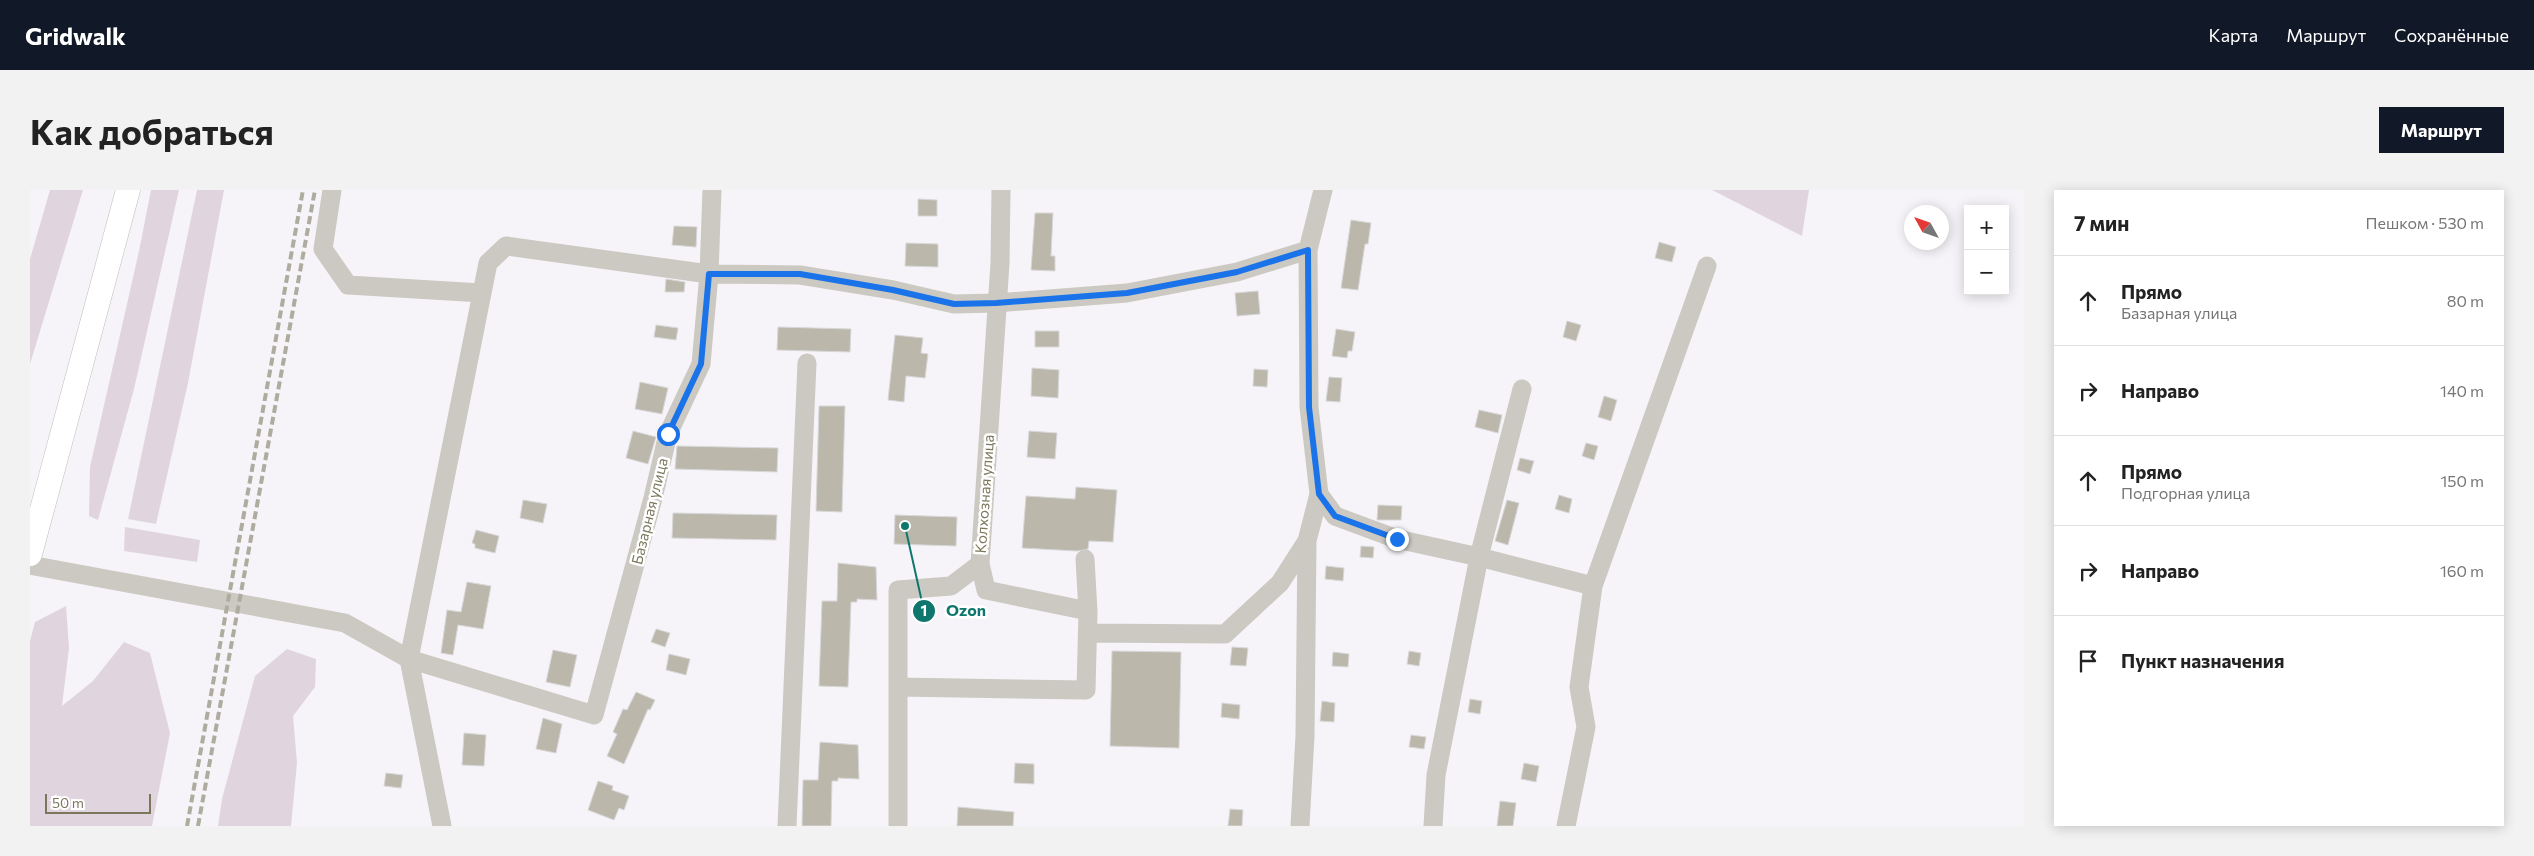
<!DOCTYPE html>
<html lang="ru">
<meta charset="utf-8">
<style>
body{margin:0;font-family:Commissioner,sans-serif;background:#f2f2f2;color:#222}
.controls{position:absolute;right:15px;top:15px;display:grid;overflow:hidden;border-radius:0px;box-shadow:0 2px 12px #0003}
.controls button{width:45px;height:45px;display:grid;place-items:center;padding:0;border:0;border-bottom:1px solid #e0e0e0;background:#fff;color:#222;font:25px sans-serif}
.compass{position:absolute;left:1874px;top:15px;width:45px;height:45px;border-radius:50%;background:#fff;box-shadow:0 2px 12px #0003;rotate:310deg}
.scale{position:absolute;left:15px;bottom:12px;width:106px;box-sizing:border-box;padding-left:5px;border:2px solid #7c775c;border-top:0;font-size:14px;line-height:18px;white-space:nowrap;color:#7c775c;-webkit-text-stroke:4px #fff;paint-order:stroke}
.stop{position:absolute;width:15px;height:15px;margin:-11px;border:4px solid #1a73e8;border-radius:50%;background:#fff}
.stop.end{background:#1a73e8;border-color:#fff;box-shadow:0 1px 5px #0008}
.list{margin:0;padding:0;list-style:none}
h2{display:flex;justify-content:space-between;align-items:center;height:65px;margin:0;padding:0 20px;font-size:21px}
h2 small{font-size:16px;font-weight:400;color:#767676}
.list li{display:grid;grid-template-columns:32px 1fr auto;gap:15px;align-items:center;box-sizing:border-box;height:90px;padding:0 20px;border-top:1px solid #e0e0e0}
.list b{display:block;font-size:19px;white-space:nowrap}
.list p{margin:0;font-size:16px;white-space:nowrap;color:#767676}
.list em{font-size:16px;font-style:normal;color:#767676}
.icon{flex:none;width:28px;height:28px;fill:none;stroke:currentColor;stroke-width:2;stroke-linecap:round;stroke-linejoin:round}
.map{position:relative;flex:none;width:1994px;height:636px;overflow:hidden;border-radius:0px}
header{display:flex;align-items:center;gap:30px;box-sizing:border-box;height:70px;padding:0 25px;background:#111827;color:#fff}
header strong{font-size:24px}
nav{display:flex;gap:28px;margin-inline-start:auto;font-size:18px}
.intro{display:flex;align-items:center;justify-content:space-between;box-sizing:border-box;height:120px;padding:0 30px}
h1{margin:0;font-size:35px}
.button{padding:12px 22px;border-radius:0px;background:#111827;color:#fff;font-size:18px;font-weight:700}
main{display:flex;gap:30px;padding:0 30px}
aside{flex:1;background:#fff;border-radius:0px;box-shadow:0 2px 12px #0003}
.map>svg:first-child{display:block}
.green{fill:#e0d5df}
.building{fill:#bbb8ab;stroke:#d8d7d9}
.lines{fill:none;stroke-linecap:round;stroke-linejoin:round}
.major-casing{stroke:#bfbdb5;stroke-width:25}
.minor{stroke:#cbc9c2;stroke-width:19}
.major{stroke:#fff;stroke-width:24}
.rail{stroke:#aeab9f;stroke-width:4;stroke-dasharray:8 4;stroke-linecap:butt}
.route{stroke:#1a73e8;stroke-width:6}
.labels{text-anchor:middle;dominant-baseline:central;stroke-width:5;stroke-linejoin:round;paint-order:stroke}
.street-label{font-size:15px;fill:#7c775c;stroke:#fff}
.leader{fill:none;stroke:#0f766e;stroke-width:2}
.callout-dot{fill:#0f766e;stroke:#fff;stroke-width:2}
.mark-label{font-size:15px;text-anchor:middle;font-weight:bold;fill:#fff}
.callout-label{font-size:16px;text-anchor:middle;font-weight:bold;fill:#0f766e;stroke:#fff;stroke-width:5;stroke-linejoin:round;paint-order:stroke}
</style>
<header>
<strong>Gridwalk</strong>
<nav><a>Карта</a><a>Маршрут</a><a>Сохранённые</a></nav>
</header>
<div class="intro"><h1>Как добраться</h1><a class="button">Маршрут</a></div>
<main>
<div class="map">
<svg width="1994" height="636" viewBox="0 0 1994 636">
<rect width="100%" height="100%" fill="#f6f4f8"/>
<!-- green -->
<path class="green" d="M20,0H53L0,174V69Z
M121,0H149L104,199L68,330L59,326L60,277L109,61Z
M167,0H194L158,193L126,334L98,329Z
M1682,0H1779L1772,46Z
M95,337L170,350L167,372L94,361Z
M36,416L39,458L32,516L63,491L94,452L120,463L140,543L122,636H0V451L5,432Z
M257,459L286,469L285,497L263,526L267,573L261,636H188L192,609L225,486Z"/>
<!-- building -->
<path class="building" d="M888,9L907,10V26H888Z
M1005,23H1023L1021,66H1025V81L1001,80Z
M1321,30L1341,33L1338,54H1335L1328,100L1311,98Z
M644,36L667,37L666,57L642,55Z
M1629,52L1646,57L1642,72L1625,68Z
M876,53L908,54V77L875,76Z
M636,89L655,92L654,102H635Z
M1228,101L1230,124L1207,126L1205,103Z
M1537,131L1551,135L1546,151L1533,147Z
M626,135L648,138L646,150L624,147Z
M748,137L821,139L820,162L747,160Z
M1306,139L1325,142L1322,161H1318L1317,168L1302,166Z
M1005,141H1029V157H1005Z
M865,145L893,148L891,163L898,164L895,188L876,186L874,212L858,210Z
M1002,178L1029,180L1028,208L1001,206Z
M1224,179L1238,180L1237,197L1223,196Z
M1299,187L1312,188L1310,212L1296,211Z
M610,192L638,198L632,224L605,219Z
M1574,206L1587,210L1581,231L1568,227Z
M789,216H815L812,322L786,321Z
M1449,220L1472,225L1468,243L1445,237Z
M603,241L626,247L618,274L596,268Z
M999,241L1027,243L1025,269L997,267Z
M1556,253L1568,256L1564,270L1552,266Z
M647,256L748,258L747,282L645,279Z
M1490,268L1504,271L1500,284L1487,280Z
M1046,297L1087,300L1083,352L1059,351L1058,359L1047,361L992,358L996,306L1045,309Z
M1529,305L1542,309L1539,323L1525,319Z
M493,310L517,314L513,333L490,328Z
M1477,310L1489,313L1478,355L1465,351Z
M1348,315L1372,316L1371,330H1347Z
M643,323L747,325L746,350L642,348Z
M865,325L927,327L926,356L864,354Z
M446,340L469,346L465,363L445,358V354L442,353Z
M1331,356L1344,357L1343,368L1330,367Z
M808,373L846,377L847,410L827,409V412H821L818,497L789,496L792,411H807Z
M1296,376L1314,378L1313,391L1295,389Z
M437,392L461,396L453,439L428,435L423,465L411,463L417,420L431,422Z
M626,439L640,443L635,457L621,452Z
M1202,457L1218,458L1216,476L1200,475Z
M523,460L547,465L540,497L516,492Z
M1082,461L1151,462L1149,558L1080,556Z
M1379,461L1391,463L1389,476L1377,474Z
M1303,462L1319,464L1318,477L1302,476Z
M639,464L660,469L656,485L636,480Z
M606,502L625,510L620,520L618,519L594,574L577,566L587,544L583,542L593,519L597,520Z
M1440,509L1452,511L1450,524L1438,522Z
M1292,511L1305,513L1304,532L1290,531Z
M1192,513L1210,515L1209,529L1191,527Z
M513,528L532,534L526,563L506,559Z
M434,543L456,545L454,576L432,575Z
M1381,545L1396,547L1394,559L1379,557Z
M790,552L828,555L829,589L808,588V591H802L801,636H772L773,590H788Z
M985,573L1004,574V594L984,593Z
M1494,573L1509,576L1506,592L1491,589Z
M356,583L373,585L371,598L354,596Z
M568,591L583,596L582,600L599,606L594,620L589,618L584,630L558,620Z
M1470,611L1486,613L1483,636H1467Z
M928,617L984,622L983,636H927Z
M1200,619L1213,620L1212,636H1198Z"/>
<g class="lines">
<!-- major casing -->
<g class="major-casing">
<path id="major" d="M0,364L98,0"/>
</g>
<!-- minor -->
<path class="minor" d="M302,0L293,59L318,95L452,103
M682,0L679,84L671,174L638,244L623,308L564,525L379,469L458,73L476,56L679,84L770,85L863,100L924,114L966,113L1097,103L1207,82L1278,60L1293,0
M1278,60L1279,217L1289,304L1305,326L1367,349L1449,367L1563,396L1549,497L1556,537L1536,636
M950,374L956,400L1058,421
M0,375L315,433L379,469L412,636
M1563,396L1677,76
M1058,443L1195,444L1250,393L1277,351
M868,497L1056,500L1058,421L1055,369
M757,636L777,173
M868,636V400L921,396L950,374L970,73L971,0
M1270,636L1275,546L1277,351L1289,304
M1403,636L1406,585L1449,367L1492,199"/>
<!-- major -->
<use href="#major" class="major"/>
<!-- rail -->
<path class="rail" d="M157,636L273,0
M168,636L285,0"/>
</g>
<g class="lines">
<!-- route -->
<path class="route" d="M638,244L671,174L679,84H770L863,100L924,114L966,113L1097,103L1207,82L1278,60L1279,217L1289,304L1305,326L1367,349"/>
</g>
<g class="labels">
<!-- street labels -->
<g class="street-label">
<text transform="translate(954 304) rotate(-86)">Колхозная улица</text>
<text transform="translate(619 321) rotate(-76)">Базарная улица</text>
</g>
</g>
<!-- callouts -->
<path class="leader" d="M875 336L894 421"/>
<g class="callout-dot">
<circle cx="875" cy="336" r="5"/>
<circle cx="894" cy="421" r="12"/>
</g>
<g class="mark-label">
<text x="894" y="426">1</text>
</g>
<g class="callout-label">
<text x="936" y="426">Ozon</text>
</g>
</svg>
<div class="controls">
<button>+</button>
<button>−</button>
</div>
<svg class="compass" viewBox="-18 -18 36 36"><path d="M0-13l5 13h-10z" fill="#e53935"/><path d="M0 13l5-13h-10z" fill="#767676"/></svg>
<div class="scale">50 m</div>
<div class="stop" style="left:638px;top:244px"></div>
<div class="stop end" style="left:1367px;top:349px"></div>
</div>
<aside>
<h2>7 мин<small>Пешком · 530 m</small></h2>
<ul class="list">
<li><svg class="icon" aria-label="ahead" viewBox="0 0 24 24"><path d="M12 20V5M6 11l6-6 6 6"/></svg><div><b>Прямо</b><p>Базарная улица</p></div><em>80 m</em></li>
<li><svg class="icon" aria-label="right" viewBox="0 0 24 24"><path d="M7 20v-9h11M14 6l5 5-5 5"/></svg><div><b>Направо</b></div><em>140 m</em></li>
<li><svg class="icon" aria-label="ahead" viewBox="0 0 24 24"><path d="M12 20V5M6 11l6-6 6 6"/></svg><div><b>Прямо</b><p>Подгорная улица</p></div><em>150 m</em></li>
<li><svg class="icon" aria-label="right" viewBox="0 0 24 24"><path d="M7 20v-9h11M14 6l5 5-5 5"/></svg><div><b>Направо</b></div><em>160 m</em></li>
<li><svg class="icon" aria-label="arrive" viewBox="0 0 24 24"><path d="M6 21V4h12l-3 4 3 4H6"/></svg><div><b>Пункт назначения</b></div></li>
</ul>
</aside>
</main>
